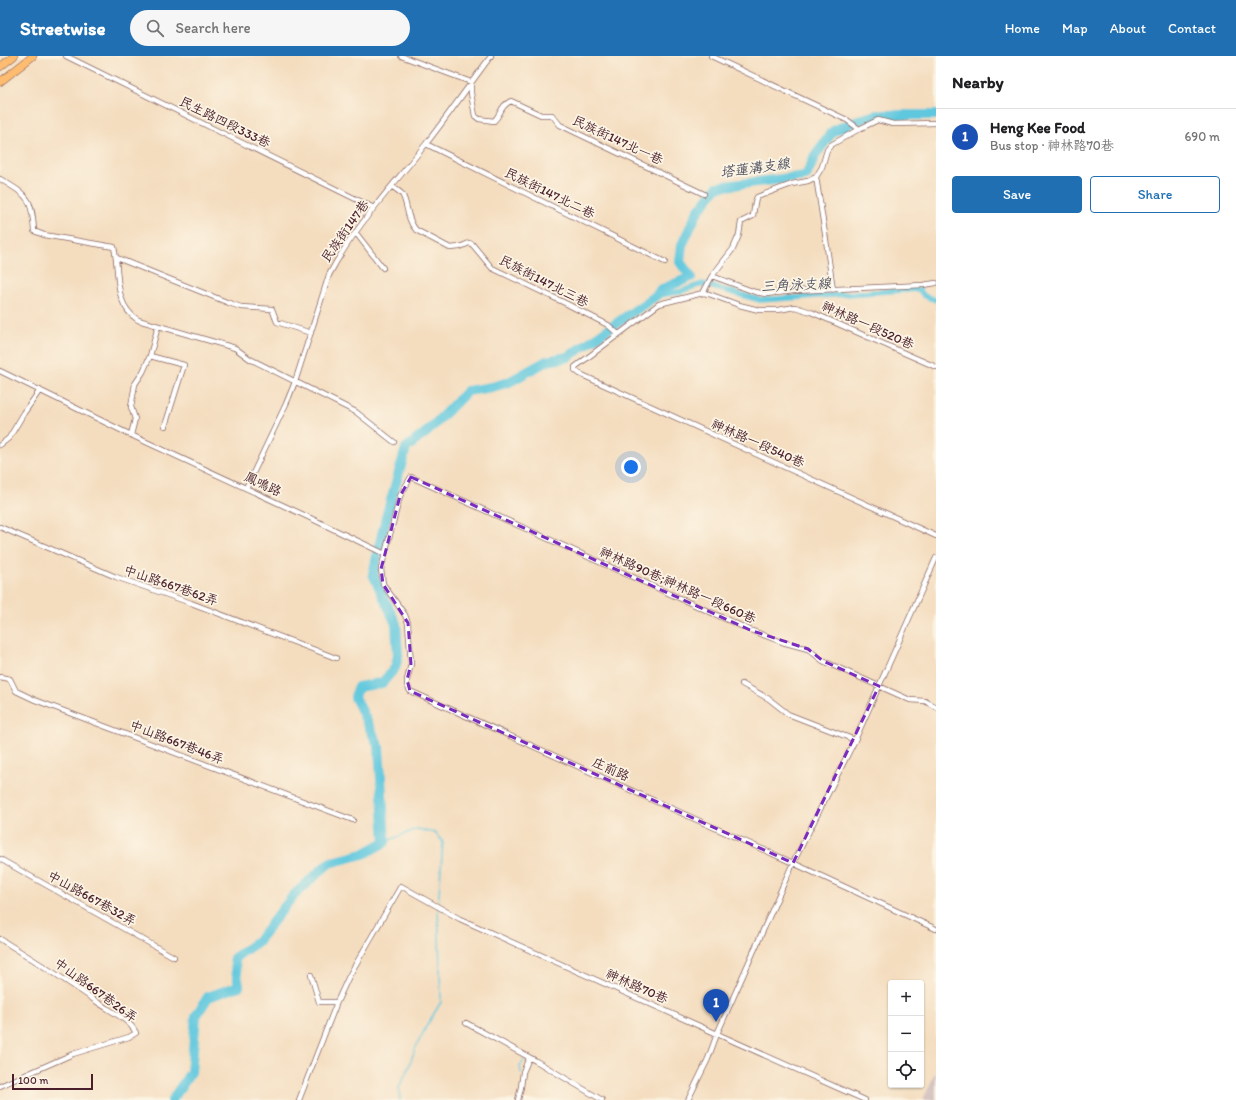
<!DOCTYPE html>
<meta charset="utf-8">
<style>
body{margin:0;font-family:Itim,"LXGW WenKai TC",sans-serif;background:#f6f6f6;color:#202124}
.controls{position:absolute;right:12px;bottom:12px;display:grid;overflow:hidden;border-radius:4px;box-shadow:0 1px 3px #0004}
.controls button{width:36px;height:36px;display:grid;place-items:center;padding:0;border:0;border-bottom:1px solid #e0e0e0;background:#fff;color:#202124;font:20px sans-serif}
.scale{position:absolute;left:12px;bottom:10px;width:81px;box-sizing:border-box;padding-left:4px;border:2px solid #4a1f2b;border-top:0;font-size:11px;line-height:14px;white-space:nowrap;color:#4a1f2b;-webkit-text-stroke:3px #fcf5e5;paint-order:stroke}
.you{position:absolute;left:631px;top:411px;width:14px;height:14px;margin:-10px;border:3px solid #fff;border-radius:50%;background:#1a73e8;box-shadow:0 0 0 6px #1a73e833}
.badge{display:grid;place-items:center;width:26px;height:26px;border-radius:50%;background:#1f6fb2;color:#fff;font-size:13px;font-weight:700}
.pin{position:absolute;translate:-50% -33px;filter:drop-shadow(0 1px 2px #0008)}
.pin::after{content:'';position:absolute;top:21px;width:14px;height:12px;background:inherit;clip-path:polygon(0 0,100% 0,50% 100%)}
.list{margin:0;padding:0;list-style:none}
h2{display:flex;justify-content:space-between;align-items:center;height:52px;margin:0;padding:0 16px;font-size:17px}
h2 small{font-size:13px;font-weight:400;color:#757577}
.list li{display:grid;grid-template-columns:26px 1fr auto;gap:12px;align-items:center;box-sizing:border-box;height:56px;padding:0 16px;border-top:1px solid #e0e0e0}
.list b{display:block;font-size:15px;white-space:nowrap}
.list p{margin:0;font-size:13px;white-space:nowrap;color:#757577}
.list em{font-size:13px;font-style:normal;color:#757577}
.actions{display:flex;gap:8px;padding:12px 16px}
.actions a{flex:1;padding:9px 0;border:1px solid #1f6fb2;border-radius:4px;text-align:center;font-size:14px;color:#1f6fb2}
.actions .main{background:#1f6fb2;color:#fff}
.icon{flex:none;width:22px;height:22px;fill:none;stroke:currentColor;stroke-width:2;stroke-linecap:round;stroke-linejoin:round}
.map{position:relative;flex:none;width:936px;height:1044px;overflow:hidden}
header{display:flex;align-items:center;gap:24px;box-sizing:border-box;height:56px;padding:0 20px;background:#1f6fb2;color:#fff}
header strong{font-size:19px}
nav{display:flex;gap:22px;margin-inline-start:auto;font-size:14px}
.search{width:280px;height:36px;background:#f6f6f6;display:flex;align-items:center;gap:10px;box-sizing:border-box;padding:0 14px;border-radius:22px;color:#757577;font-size:15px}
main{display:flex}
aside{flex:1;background:#fff}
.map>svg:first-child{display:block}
.industrial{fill:#d1bfbd}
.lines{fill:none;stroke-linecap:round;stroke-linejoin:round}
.stream{stroke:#61c8de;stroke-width:1.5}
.canal{stroke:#61c8de;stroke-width:5.5}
.river{stroke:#61c8de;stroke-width:10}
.street-casing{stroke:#86625f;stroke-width:6}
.primary-casing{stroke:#86625f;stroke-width:8}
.street{stroke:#fff;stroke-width:4.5}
.primary{stroke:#febc70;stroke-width:7}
.marked{fill:none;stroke:#7b2cbf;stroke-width:3;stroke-dasharray:8 5;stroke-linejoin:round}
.labels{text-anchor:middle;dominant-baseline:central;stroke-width:3.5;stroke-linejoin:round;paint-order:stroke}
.street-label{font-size:13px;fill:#4a1f2b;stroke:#fcf5e5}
.water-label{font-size:14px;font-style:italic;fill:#515261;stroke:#fcf5e5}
</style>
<header>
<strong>Streetwise</strong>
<div class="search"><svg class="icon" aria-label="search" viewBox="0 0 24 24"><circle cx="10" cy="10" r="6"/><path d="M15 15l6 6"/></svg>Search here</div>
<nav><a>Home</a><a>Map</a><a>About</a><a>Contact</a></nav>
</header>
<main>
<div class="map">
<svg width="936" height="1044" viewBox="0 0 936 1044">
<rect width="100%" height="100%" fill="#fcf5e5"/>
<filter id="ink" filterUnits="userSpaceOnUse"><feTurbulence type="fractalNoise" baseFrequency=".025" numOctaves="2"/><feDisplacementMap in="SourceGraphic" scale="8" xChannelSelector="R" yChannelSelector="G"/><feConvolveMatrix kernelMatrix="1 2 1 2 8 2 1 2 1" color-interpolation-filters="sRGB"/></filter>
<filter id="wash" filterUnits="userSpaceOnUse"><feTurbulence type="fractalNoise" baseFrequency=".012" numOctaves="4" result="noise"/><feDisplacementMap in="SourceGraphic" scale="16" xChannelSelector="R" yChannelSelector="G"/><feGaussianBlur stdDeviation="0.9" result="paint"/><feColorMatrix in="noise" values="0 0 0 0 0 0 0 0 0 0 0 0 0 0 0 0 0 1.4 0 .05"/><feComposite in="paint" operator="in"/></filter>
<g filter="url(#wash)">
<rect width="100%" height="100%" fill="#f4ddbf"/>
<!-- industrial -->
<path class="industrial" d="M936,1015V1044H923Z"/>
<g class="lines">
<!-- stream -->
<path class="stream" d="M385,786L417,773L435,777L443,786L438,851L441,946L427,969L415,993L407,1016L399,1031L400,1044
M521,1017L520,1010L524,1004"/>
<!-- canal -->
<path class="canal" d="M657,239L679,236L702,228L760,244L919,233L924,240L936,244"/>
<!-- river -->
<path class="river" d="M172,1044L191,1016L196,960L208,941L239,930L234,902L257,886L293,840L329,807L363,798L385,786L379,691L355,641L358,631L382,627L395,612L398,600L396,568L373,518L385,465L406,392L428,375L467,335L492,331L509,326L547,305L568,301L657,239L660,234L691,221L680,206L682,189L698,155L717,131L806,120L816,98L833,75L858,64L877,59H936"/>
</g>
</g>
<g filter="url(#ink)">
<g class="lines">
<!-- street casing -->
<g class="street-casing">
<path id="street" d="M66,0L374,152
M401,0L471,26V37L475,60L479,63L494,65C502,57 500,50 511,45L541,59H552L560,69L704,138
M711,0L847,64L859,73
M426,88L665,206
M816,121L826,184L833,234
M0,123C28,140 32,141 34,175L44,179L114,191C120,217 113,248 138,264L235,292L250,303L356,356L394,386
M392,130C395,133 399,135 402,138C408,147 406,163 416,174L450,192L460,191L469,187L472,188L492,212L565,247L608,269L618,278
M356,177L383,212
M117,202L229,247L241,251L272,253L277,266L311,277
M712,220L755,236L766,238L794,235L923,229L936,227
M703,237L712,220L733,193L739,179L741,166L753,160L755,146L757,141L792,128L808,125L816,121L822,111L827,94L831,89L859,73L878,64L893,68L936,67
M150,300L184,309L165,370
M936,311L811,256L795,251L778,254H759L739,249L709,238L703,237L659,248L575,311V314L580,318L936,480
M0,315L131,379L306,460L385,498
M131,379L135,363L131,351L135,328L143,316L150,300L158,270
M0,389L9,382L24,357L40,334
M246,432L286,348L295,326L329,219C354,171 392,131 425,89C448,60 469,29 491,0
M0,471L116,521L191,547L336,602
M0,621L10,623L16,635L35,644L353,764
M742,628L769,643L788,658L855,684
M936,651L925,645L910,644L823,605L808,593L782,586L750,574L411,421L400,440L381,513L383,528L405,559L408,567L411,608L407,624V629L410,635L793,807L936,873
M0,803L174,901
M0,883C34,904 68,925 100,948C112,956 130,964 136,977L129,981L73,998L0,1030
M311,919L319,946H337
M466,967L536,1005L602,1044
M299,1044L337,946L349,920L401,830L460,863L865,1044
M518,1044L521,1031L523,1016L529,1002
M688,1044L708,1003L717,978L793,807L855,684L936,502"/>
</g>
<!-- primary casing -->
<g class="primary-casing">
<path id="primary" d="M0,11L14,0
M0,26L33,0"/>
</g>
<!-- street -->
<use href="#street" class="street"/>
<!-- primary -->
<use href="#primary" class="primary"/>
</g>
</g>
<!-- marked area -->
<path class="marked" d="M411,421L750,574L808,593L823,605L879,630L793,807L410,635L407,624L411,608L408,567L383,528L381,513L400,440Z"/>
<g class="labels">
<!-- street labels -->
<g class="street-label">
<text transform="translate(225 66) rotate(26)">民生路四段333巷</text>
<text transform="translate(618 84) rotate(25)">民族街147北一巷</text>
<text transform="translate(550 137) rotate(26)">民族街147北二巷</text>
<text transform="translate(345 175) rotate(-55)">民族街147巷</text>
<text transform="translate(544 225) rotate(27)">民族街147北三巷</text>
<text transform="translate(868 269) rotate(24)">神林路一段520巷</text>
<text transform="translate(758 387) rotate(24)">神林路一段540巷</text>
<text transform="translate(263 428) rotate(25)">鳳鳴路</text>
<text transform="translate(171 529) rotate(19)">中山路667巷62弄</text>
<text transform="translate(678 529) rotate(24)">神林路90巷;神林路一段660巷</text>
<text transform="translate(177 686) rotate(21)">中山路667巷46弄</text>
<text transform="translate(611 713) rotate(24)">庄前路</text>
<text transform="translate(92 842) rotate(29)">中山路667巷32弄</text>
<text transform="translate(637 930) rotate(24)">神林路70巷</text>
<text transform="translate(96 934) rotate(36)">中山路667巷26弄</text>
</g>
<!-- water labels -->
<g class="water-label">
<text transform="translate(755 112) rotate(-8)">塔蓮溝支線</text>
<text transform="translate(796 229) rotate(-3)">三角泳支線</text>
</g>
</g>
</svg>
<div class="controls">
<button>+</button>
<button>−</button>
<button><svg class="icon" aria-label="locate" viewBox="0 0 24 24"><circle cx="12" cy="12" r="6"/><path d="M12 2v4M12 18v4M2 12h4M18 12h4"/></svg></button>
</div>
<div class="scale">100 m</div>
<div class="you"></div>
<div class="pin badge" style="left:716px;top:966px;background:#1a4fb4">1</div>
</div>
<aside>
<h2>Nearby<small></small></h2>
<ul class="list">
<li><span class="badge" style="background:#1a4fb4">1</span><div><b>Heng Kee Food</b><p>Bus stop · 神林路70巷</p></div><em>690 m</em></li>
</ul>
<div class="actions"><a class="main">Save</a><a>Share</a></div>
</aside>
</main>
